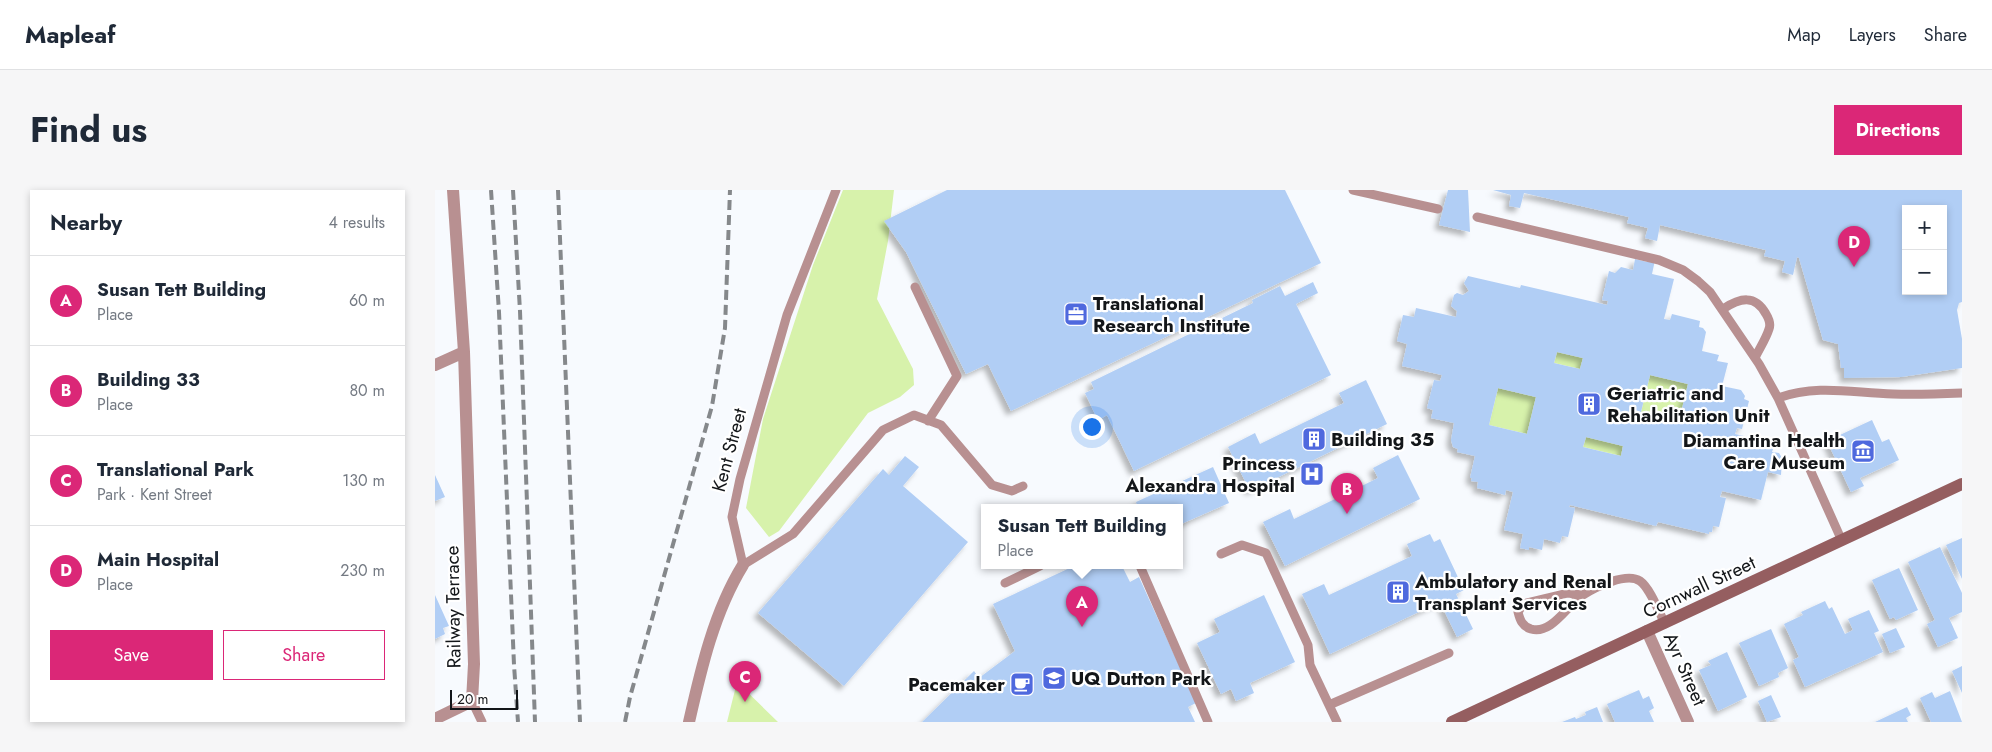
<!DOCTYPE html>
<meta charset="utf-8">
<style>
body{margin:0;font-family:Jost,sans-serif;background:#f6f6f7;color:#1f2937}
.controls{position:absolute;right:15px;top:15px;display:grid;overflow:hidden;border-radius:0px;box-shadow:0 2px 8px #0003}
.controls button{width:45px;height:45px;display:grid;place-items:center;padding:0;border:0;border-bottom:1px solid #e0e1e3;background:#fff;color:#1f2937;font:25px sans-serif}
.scale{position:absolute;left:15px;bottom:12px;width:68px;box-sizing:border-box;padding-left:5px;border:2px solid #131619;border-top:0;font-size:14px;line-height:18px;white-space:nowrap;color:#131619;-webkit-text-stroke:4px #fff;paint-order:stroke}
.you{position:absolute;left:656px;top:236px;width:18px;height:18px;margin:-12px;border:4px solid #fff;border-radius:50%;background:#1a73e8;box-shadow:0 0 0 8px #1a73e833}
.badge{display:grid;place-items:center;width:32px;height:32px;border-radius:50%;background:#db2777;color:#fff;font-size:16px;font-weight:700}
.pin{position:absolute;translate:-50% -41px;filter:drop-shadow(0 1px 2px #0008)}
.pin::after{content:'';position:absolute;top:26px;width:18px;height:15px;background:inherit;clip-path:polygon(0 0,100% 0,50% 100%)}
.popup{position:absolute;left:546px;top:314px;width:202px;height:65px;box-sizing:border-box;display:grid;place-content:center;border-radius:0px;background:#fff;filter:drop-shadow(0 1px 4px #0005);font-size:16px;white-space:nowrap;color:#747a83}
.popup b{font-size:19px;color:#1f2937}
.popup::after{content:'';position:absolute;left:50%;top:100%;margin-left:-10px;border:10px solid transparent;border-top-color:#fff}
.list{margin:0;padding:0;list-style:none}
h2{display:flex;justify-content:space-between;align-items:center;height:65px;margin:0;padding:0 20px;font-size:21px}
h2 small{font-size:16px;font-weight:400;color:#747a83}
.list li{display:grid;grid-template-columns:32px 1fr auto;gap:15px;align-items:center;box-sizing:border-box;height:90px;padding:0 20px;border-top:1px solid #e0e1e3}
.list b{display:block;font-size:19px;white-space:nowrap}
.list p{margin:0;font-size:16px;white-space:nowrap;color:#747a83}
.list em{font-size:16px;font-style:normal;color:#747a83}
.actions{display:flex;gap:10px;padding:15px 20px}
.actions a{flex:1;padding:11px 0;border:1px solid #db2777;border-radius:0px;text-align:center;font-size:18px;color:#db2777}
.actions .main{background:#db2777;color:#fff}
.map{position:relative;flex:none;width:1527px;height:532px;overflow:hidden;border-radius:0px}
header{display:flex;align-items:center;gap:30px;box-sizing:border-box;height:70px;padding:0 25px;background:#fff;border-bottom:1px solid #e0e1e3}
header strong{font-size:24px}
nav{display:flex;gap:28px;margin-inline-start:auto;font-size:18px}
.intro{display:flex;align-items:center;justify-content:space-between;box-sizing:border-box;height:120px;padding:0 30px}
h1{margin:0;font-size:35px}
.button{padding:12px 22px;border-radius:0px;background:#db2777;color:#fff;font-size:18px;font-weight:700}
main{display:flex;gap:30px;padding:0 30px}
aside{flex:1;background:#fff;border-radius:0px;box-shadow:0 2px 8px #0003}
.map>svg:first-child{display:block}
.green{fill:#d7f2ab}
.building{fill:#b1cef5;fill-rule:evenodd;filter:url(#shadow)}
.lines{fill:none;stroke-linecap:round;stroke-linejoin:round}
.lane{stroke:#b89091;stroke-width:9}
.street{stroke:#b89091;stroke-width:12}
.secondary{stroke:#955e60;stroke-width:12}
.rail{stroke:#85888b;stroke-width:4;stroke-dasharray:10 5;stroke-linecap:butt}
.labels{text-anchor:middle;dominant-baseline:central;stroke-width:4.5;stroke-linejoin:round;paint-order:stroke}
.poi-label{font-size:19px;font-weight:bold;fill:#131619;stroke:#fff;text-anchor:start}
.street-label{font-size:19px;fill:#131619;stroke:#fff}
</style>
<header>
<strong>Mapleaf</strong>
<nav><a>Map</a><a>Layers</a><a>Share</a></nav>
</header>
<div class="intro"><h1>Find us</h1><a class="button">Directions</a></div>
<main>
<aside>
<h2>Nearby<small>4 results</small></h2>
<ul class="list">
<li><span class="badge">A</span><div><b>Susan Tett Building</b><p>Place</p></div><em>60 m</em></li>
<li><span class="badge">B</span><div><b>Building 33</b><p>Place</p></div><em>80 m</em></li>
<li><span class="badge">C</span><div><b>Translational Park</b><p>Park · Kent Street</p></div><em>130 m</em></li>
<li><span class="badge">D</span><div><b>Main Hospital</b><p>Place</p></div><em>230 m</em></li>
</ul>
<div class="actions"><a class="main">Save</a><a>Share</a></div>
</aside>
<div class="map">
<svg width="1527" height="532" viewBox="0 0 1527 532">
<defs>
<filter id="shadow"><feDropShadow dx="-4.5" dy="4.5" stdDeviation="2.5" flood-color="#0004"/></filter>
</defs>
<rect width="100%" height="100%" fill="#f7fafe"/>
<!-- green -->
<path class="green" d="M408,0H459L453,51L442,109L478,179L479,195L465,207L433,223L344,341L334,347L311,318L328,229L378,75Z
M1122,162L1148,168L1145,179L1119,173Z
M1215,185L1253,194L1244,231L1206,222Z
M1063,198L1101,207L1092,244L1054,235Z
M1151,247L1188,256L1186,266L1148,257Z
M302,492L343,532H292Z"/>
<!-- building -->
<path class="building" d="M512,0H850L886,73L576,221L553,174L531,184L471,62L449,31Z
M1013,0H1033L1035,42L1004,35Z
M1058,0H1527V112L1524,113L1522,120L1527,149V178L1466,187L1409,188V178H1406L1403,154L1388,150L1364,68L1362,67L1358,85L1347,82L1350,71L1329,66L1331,60L1225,35L1222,51L1210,48L1213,38L1192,33L1194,27L1089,3L1085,18L1074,16L1076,5ZM1471,19H1508V101H1471Z
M1213,68L1220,70L1217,84L1239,89L1229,129L1235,130L1237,124L1265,131L1264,137L1268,138L1271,142L1267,161L1284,165L1282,171L1293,173L1287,196L1306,200L1310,206L1309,209L1314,211L1307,239L1302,238L1300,244L1340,253L1337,262L1344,263L1347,268L1346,285L1333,282L1326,310L1287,301L1285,307L1291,308L1284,337L1278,336L1277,342H1274V344L1223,332L1221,336L1135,315L1134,317L1140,318L1133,347L1127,346L1125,353L1109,349L1107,360L1094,357V360L1085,358L1088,344L1069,340L1078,302L1071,300L1070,305L1042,298L1043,292L1036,291L1037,288H1035L1040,266L1022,262L1023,259L1018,257L1016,250L1019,233L996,228L998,220L992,218L999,190L1005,191L1007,185L967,176L972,154L962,151L968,125L979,127L981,118L1021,127L1022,121L1016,116L1019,105L1022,103L1028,105L1034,101L1029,93L1033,86L1085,98L1086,95L1172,115L1173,111L1167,110L1174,81L1180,83L1186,77L1198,80L1200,69L1212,72ZM1122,162L1148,168L1145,179L1119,173ZM1215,185L1253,194L1244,231L1206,222ZM1063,198L1101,207L1092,244L1054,235ZM1151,247L1188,256L1186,266L1148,257Z
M878,92L883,103L861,114L896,185L699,281L672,225L663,230L650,203L659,199L656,192L818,113L817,110L845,96L850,106Z
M931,190L952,234L815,301L793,257L820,243L825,254L909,213L904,203Z
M1437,230L1447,252L1454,249L1464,270L1425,288L1429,296L1416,302L1392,251Z
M963,265L985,309L850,376L828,332L855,319L859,329L943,288L938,278Z
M470,266L484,277L468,296L533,352L409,496L323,423L448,279L454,285Z
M778,277L794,313L744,335V318H703L701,312Z
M0,285L10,307L0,311Z
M995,344L999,352L1005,349L1029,400L1021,404L1038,439L1022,447L1005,412L895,464L867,404L889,394L894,405L977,366L972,354Z
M1527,348V389L1511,355Z
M1505,357L1527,403V422L1514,428L1523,448L1503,457L1492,434L1500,430L1473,372Z
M639,376H687L695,392L704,387L761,513L753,517L760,532H487L539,481L544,488L580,461L558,414Z
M1464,378L1483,420L1461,430L1459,427L1455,429L1437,390Z
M0,405L14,436L8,438L10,444L0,449Z
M829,405L860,472L815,493L819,503L801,511L796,499L786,504L762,453L785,442L779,429Z
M1390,411L1394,419L1397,417L1410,444L1418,440L1413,429L1434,420L1444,441L1439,443L1448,462L1370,497L1358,470L1364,467L1349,434L1368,425L1366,422Z
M1461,438L1470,457L1455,463L1447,444Z
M1336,439L1353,478L1343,483L1344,487L1324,496L1304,453Z
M1292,462L1312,507L1283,521L1264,480L1276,475L1273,471Z
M1527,476V503L1517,481Z
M1204,500L1208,509L1214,506L1219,518L1214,521L1219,532H1180L1172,514Z
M1515,501L1527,532H1496L1485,508L1497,502L1500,508Z
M1336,505L1346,527L1332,532L1323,511Z
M1162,517L1168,532H1127L1140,527L1141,529L1151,525L1150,522Z
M1472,517L1476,525L1471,528L1473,532H1440Z"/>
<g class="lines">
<!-- lane -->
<path class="lane" d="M401,0L352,125L305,289L297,327L308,375L358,344L448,240L479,225L506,235L557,295L577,301L588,296
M918,0L1003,19
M1042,27L1224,70L1248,80L1263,91L1275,102L1324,174L1343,208L1407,351
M480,97L522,186L493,231
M1288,119C1305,108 1320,104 1331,124C1334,129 1336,134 1334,139C1331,149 1324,159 1320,168
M1343,208C1383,194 1417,203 1458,204C1481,205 1504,204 1527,203
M786,364L807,355L831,363L873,455L875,475L902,532
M705,376L773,532
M570,393L605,376
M1147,405L1133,403L1088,414L1083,422C1085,430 1087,436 1096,439C1117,445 1132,415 1148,405C1160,397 1192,382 1205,391C1215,398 1224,422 1230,434
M37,511L47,532
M894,515L1014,463"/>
<!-- street -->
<path class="street" d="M0,175L29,162
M1212,441L1253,532
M0,529L37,511L39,474L29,162L18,0
M254,532C266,479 279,422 308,375"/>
<!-- secondary -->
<path class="secondary" d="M1017,532L1527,294"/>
<!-- rail -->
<path class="rail" d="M56,0L64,122L79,475L83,532
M78,0L85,121L100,532
M123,0L145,532
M190,532L195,507L277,216L290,138L295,0"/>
</g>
<!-- icons -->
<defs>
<g id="office-square" transform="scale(1.25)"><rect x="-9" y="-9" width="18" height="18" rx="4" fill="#4f69de" stroke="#fff"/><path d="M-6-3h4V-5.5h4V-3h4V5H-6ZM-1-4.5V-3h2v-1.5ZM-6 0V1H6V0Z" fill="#fff"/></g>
<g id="building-square" transform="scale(1.25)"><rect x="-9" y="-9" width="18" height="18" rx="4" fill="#4f69de" stroke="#fff"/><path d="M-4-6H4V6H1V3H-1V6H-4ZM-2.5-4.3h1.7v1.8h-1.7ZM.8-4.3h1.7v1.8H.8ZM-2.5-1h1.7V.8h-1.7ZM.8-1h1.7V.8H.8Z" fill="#fff"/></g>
<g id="museum-square" transform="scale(1.25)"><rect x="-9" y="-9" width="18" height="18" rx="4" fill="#4f69de" stroke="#fff"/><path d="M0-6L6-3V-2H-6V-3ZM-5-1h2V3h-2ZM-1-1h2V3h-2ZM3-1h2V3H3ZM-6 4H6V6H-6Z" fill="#fff"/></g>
<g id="hospital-square" transform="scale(1.25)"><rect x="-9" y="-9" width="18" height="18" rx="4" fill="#4f69de" stroke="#fff"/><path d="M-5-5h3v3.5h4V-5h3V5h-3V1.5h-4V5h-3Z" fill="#fff"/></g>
<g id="university-square" transform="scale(1.25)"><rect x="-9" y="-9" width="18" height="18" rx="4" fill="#4f69de" stroke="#fff"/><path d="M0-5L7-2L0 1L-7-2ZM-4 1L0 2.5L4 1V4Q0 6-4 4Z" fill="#fff"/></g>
<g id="cafe-square" transform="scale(1.25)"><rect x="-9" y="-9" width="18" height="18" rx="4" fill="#4f69de" stroke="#fff"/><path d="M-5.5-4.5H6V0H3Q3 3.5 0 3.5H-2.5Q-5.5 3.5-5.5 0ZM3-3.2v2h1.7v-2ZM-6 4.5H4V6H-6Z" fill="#fff"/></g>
</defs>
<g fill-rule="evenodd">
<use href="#office-square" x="641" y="124"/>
<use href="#building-square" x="1154" y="214"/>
<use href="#building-square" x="879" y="249"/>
<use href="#museum-square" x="1428" y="261"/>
<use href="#hospital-square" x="877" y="284"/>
<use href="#building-square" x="963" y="402"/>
<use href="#university-square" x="619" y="488"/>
<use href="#cafe-square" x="587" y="494"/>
</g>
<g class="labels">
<!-- poi labels -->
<g class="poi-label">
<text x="658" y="113">Translational<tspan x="658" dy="22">Research Institute</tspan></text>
<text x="1172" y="203">Geriatric and<tspan x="1172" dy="22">Rehabilitation Unit</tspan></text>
<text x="896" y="249">Building 35</text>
<text x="1410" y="250" text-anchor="end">Diamantina Health<tspan x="1410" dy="22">Care Museum</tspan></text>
<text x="860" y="273" text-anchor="end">Princess<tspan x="860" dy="22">Alexandra Hospital</tspan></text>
<text x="980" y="391">Ambulatory and Renal<tspan x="980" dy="22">Transplant Services</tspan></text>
<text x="636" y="488">UQ Dutton Park</text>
<text x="570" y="494" text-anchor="end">Pacemaker</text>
</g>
<!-- street labels -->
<g class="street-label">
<text transform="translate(294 260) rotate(-75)">Kent Street</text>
<text transform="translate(1264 397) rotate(-25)">Cornwall Street</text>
<text transform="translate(18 417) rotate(-91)">Railway Terrace</text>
<text transform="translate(1250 479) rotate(66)">Ayr Street</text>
</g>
</g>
</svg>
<div class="controls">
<button>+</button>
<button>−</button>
</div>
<div class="scale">20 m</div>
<div class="you"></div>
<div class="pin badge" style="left:647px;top:437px">A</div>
<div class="popup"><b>Susan Tett Building</b>Place</div>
<div class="pin badge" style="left:912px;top:324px">B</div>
<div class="pin badge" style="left:310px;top:512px">C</div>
<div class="pin badge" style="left:1419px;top:77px">D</div>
</div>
</main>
